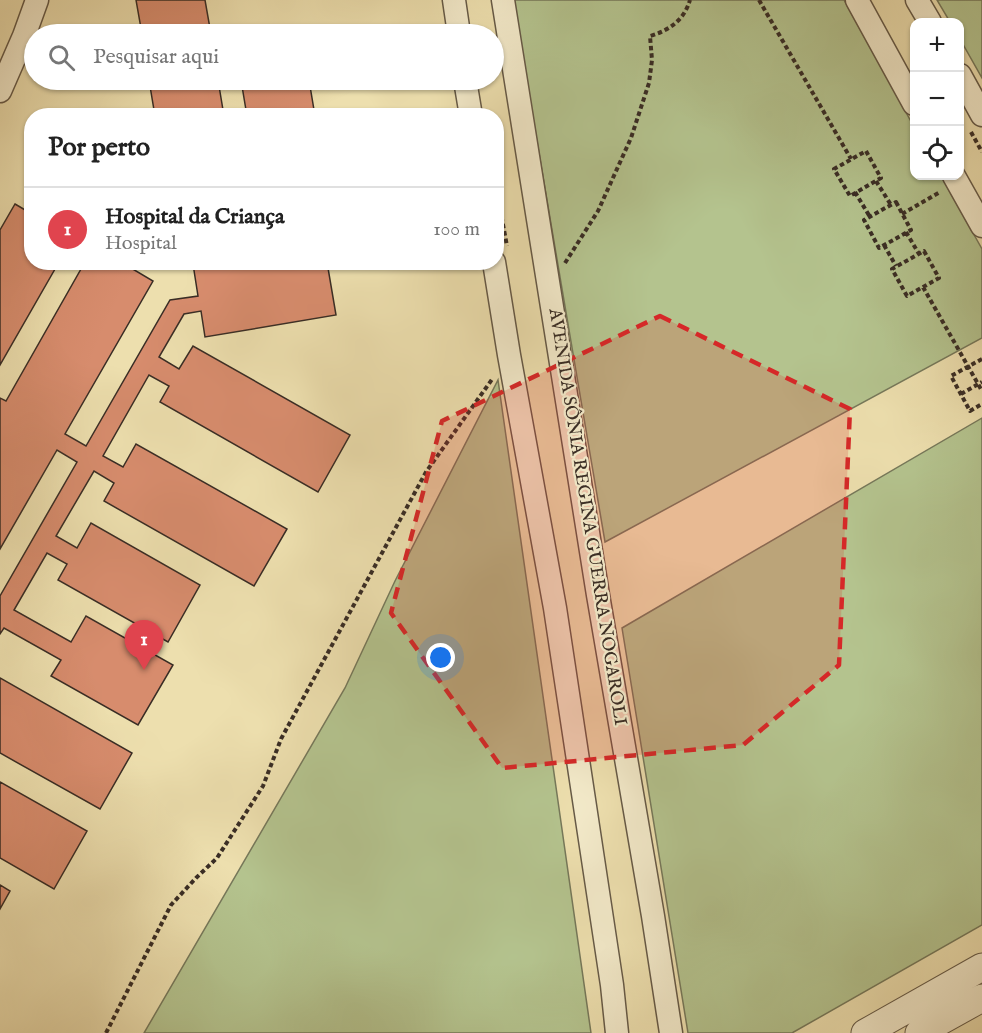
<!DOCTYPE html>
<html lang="pt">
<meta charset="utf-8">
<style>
body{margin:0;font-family:"IM FELL English",serif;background:#f2f2f2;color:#222}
.controls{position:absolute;right:18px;top:18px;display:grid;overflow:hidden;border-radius:12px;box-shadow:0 2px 4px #0004}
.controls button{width:54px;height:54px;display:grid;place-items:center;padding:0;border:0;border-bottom:2px solid #e0e0e0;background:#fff;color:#222;font:30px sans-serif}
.you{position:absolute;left:441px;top:658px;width:21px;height:21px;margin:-15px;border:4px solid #fff;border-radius:50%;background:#1a73e8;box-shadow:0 0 0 9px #1a73e833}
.badge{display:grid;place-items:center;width:39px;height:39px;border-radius:50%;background:#ea580c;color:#fff;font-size:20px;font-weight:700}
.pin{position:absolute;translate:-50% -50px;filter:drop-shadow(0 2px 3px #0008)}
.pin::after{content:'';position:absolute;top:32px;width:21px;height:18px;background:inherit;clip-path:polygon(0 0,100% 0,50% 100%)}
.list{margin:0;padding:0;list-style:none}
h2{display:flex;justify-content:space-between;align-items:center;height:78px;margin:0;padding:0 24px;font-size:26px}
h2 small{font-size:20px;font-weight:400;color:#767676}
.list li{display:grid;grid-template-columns:39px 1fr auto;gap:18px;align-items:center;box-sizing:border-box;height:84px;padding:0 24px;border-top:2px solid #e0e0e0}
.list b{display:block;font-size:22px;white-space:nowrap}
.list p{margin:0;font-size:20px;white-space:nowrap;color:#767676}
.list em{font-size:20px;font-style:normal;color:#767676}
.icon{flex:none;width:33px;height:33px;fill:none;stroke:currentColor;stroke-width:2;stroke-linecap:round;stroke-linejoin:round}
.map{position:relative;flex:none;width:982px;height:1033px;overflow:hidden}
.search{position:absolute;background:#fff;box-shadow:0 2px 4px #0004;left:24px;top:24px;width:480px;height:66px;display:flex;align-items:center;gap:15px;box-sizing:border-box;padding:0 21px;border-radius:33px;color:#767676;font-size:22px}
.panel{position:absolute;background:#fff;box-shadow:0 2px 4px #0004;left:24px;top:108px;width:480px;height:162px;border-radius:24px}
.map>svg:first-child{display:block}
.green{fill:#b4c38e;stroke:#76785a;stroke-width:1.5}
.building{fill:#d78c6d;stroke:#392d25;stroke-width:1.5}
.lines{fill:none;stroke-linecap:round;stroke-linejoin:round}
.minor-casing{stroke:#665a47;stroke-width:25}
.tertiary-casing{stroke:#665a47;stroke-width:29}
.path{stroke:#392d25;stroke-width:4;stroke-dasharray:4.5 3;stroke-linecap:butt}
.minor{stroke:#f3eaca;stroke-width:22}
.tertiary{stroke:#f3eaca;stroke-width:27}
.marked{fill:#d62828;fill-opacity:0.2;stroke:#d62828;stroke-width:4.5;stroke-dasharray:12 8;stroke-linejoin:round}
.labels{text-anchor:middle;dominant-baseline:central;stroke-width:4.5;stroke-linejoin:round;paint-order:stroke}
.street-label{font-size:18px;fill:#392d25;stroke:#f3eaca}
</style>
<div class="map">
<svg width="982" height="1033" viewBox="0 0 982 1033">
<rect width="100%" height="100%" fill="#eddfae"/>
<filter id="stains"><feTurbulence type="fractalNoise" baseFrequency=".00333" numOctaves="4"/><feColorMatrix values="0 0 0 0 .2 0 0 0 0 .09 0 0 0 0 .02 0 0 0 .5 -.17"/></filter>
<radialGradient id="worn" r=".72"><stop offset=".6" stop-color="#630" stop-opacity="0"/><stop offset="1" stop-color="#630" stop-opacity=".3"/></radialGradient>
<!-- green -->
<path class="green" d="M513,0H844L914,127V176H941L982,249V338L605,542Z
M937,0H982V78L960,39V22H950Z
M498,380L591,1033H144L345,688L395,581Z
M982,418V925L792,1033H688L622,628Z"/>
<!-- building -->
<path class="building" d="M136,0H205L211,34H142Z
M149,80H218L224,116H155Z
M241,80H309L315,116H247Z
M15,204L32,214V262H59L0,365V230Z
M85,262H121L153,281L65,434L86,446L170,300L198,296L193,264L327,262L336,315L205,337L201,311L184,314L159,357L179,369L193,346L350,435L318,492L160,402L169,386L149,375L103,456L123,467L136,444L287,529L254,586L104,501L114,483L94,471L56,536L77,548L91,523L200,585L168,642L58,580L67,564L47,553L14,610L71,642L86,616L173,665L138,725L51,676L61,660L4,628L0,634V596L77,462L57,450L0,549V398L6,401Z
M0,678L132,753L100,809L0,753Z
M0,782L87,831L54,889L0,858Z
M0,885L10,891L0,909Z"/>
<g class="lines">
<!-- minor casing -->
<g class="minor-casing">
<path id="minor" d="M454,0L459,34
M503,0L598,595L653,916L671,1033
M857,0L914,104
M917,0L930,22
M960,75L982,115
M465,80L471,116
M0,91L24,36L37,0
M954,176L982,226
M494,262L509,355L555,608L612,985L617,1033"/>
</g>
<!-- tertiary casing -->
<g class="tertiary-casing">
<path id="tertiary" d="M865,1033L982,967
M919,1033L982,998"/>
</g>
<!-- path -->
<path class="path" d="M759,0L851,159
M971,132L982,152
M866,151L881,178L850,196L834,169Z
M876,181L891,205
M496,187L507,246
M855,192L870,217
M896,202L911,230L879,248L864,220Z
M902,214L940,192
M906,232L919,254
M884,245L896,266
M924,251L939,278L907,296L892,269Z
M565,263L598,211L631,138L649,83L652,60L650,36C670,30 684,20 690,0
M923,287L982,391
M982,359L951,376L970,411L982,404
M961,394L982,382
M106,1033L171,905L196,878L217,858L263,786L281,739L426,472L493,378"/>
<!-- minor -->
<use href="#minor" class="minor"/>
<!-- tertiary -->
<use href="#tertiary" class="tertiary"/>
</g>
<!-- marked area -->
<path class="marked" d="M660,316L850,409L839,665L743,745L502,768L391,613L442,421Z"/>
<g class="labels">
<!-- street labels -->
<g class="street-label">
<text transform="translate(587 517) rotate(81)">AVENIDA SÔNIA REGINA GUERRA NOGAROLI</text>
</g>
</g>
<rect width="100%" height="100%" filter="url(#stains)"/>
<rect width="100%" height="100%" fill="url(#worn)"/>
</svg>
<div class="controls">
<button>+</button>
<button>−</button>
<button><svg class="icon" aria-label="locate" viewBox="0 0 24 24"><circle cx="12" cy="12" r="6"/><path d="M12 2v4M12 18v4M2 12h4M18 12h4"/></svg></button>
</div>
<div class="you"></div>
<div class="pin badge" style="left:144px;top:670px;background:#e0444e">1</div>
<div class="search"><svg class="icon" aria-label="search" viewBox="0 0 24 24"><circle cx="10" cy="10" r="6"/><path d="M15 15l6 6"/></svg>Pesquisar aqui</div>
<section class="panel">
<h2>Por perto<small></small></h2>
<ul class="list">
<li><span class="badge" style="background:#e0444e">1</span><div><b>Hospital da Criança</b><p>Hospital</p></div><em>100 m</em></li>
</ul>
</section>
</div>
